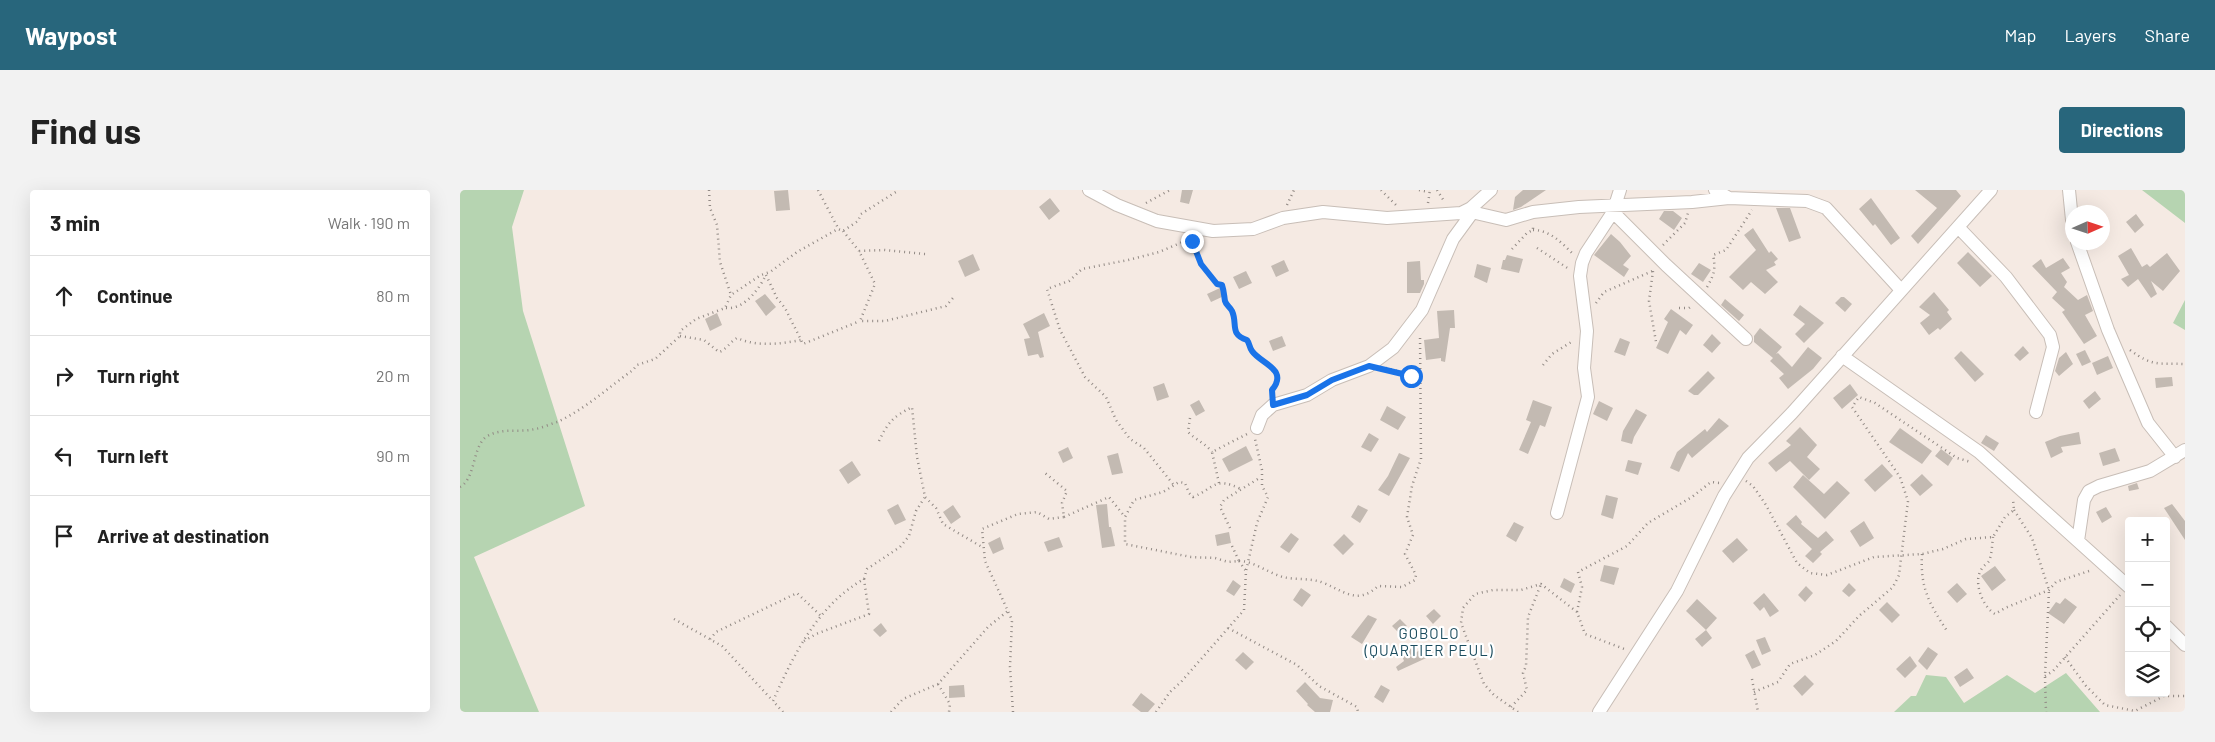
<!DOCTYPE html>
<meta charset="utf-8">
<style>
body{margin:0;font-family:Barlow,sans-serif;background:#f2f2f2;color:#222}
.controls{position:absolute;right:15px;bottom:15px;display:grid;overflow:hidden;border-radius:5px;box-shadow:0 5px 20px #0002}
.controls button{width:45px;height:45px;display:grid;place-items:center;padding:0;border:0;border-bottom:1px solid #e0e0e0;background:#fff;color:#222;font:25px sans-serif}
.compass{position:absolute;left:1605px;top:15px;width:45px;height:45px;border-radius:50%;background:#fff;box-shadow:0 5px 20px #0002;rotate:87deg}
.stop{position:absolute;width:15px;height:15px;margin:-11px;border:4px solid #1a73e8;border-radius:50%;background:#fff}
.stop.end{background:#1a73e8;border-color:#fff;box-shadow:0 1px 5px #0008}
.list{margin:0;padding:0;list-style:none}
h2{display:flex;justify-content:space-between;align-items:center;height:65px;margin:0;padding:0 20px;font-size:21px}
h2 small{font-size:16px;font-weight:400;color:#767676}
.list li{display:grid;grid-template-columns:32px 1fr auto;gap:15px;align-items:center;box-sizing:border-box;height:80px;padding:0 20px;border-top:1px solid #e0e0e0}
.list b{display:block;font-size:19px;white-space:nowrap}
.list em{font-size:16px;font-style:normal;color:#767676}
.icon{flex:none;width:28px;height:28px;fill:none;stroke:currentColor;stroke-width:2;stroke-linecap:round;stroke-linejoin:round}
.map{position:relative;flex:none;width:1725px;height:522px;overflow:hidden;border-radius:5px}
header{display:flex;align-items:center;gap:30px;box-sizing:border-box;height:70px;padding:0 25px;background:#28667c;color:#fff}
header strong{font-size:24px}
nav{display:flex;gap:28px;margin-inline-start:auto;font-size:18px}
.intro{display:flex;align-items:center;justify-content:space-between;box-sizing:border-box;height:120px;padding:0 30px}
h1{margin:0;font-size:35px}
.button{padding:12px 22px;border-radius:5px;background:#28667c;color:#fff;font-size:18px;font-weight:700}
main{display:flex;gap:30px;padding:0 30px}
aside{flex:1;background:#fff;border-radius:5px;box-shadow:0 5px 20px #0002}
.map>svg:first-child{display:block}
.green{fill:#b6d4b1}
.building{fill:#c3bab2}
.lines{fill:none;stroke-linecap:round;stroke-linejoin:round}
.street-casing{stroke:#c8beb7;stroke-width:14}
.path{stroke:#928a85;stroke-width:2.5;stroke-dasharray:1 4;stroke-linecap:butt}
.street{stroke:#fff;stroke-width:12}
.route{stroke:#1a73e8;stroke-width:6}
.labels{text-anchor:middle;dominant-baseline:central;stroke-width:4.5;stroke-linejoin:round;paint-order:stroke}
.quarter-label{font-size:15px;letter-spacing:1px;fill:#1b4c5e;stroke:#fff}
</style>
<header>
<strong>Waypost</strong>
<nav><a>Map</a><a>Layers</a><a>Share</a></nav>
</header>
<div class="intro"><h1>Find us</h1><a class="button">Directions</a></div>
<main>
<aside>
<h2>3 min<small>Walk · 190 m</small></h2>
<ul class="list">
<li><svg class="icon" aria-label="ahead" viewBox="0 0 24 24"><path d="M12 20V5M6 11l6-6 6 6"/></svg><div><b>Continue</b></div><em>80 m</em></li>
<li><svg class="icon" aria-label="right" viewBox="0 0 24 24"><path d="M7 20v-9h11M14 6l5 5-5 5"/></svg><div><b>Turn right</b></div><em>20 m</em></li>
<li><svg class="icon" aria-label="left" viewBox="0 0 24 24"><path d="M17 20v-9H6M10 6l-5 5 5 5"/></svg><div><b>Turn left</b></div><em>90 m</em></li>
<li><svg class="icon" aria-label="arrive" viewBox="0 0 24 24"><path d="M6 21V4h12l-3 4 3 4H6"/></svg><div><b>Arrive at destination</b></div></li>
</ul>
</aside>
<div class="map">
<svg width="1725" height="522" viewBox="0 0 1725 522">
<rect width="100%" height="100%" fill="#f5eae3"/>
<!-- green -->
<path class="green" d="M0,0H64L52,37L63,121L125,316L14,367L79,522H0Z
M1682,0H1725V33Z
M1725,110V140L1713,133Z
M1606,483L1640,522H1434L1451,506H1456L1466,485L1486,487L1504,513L1547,485L1575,503Z"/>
<!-- building -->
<path class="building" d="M328,0L330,20L316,21L314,1Z
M722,0H733L729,14L720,12Z
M1063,0H1086L1061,17L1053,20L1055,7Z
M1455,0H1496L1501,6L1458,54L1451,46L1477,18Z
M590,8L600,21L589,30L579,17Z
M1411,8L1440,48L1431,55L1415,34L1413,36L1399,19Z
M1316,18H1330L1341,48L1329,52Z
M1204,21H1213L1222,28L1214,40L1199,29Z
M1676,24L1684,35L1675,43L1666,32Z
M1293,38L1309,63L1311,61L1318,69L1314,72L1316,75L1306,80L1318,92L1305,104L1291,92L1283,100L1269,87L1296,60L1284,45Z
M1151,44L1160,52L1171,66L1163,75L1169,79L1164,87L1134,65Z
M1671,58L1682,77L1687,74L1690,77L1707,63L1720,81L1703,101L1691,91L1697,104L1691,108L1678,89L1668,97L1661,89L1669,85L1658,66Z
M1508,62L1532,86L1520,97L1497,73Z
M513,64L520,80L505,87L498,71Z
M1047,65L1063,69L1059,83L1041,79L1043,70H1045Z
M1603,68L1610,78L1601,83L1607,92L1604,97L1618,110L1627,105L1633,121L1625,125L1637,146L1624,154L1602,122L1605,120L1592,108L1597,102L1572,76L1581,69L1586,78Z
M824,70L829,81L816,87L811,76Z
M960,71L961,90H964V94L960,103H947V72Z
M1239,73L1251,80L1243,92L1231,84Z
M1017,74L1031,78L1027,93L1014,87Z
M786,81L792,93L779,99L773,87Z
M760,98L764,106L751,112L747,104Z
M1474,102L1489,120L1487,122L1492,129L1480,140L1478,138L1469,145L1460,133L1470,125L1459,117Z
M305,104L316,117L306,126L295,111Z
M1381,107H1384L1392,114L1385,122L1375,113Z
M1265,109L1284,125L1279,131L1261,115Z
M1340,115L1364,133L1344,153L1335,144L1345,134L1333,125Z
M1211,119L1233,135L1226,145L1220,140L1208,164L1196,158L1208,132L1204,129Z
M994,120L995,138H990L985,172L981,171V168L966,170L964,150L979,148L977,121Z
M257,123L262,135L250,141L245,129Z
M584,123L590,136L578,142L584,167L580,168L578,164L568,166L564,149L570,148L563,134Z
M1300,138L1322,157L1316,164L1318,163L1332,177L1348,157L1362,168L1353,179L1328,199L1319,188L1324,184L1310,171L1313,168L1294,152V146Z
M1252,144L1261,153L1252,163L1243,155Z
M822,146L826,156L813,161L809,151Z
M1160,148L1170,152L1165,166L1154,162Z
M1563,156L1569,163L1560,171L1554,165Z
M1625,160L1631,172L1622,176L1616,164Z
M1501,161L1524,184L1515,192L1494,168Z
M1606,162L1613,174L1599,186L1595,181L1599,168Z
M1648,166L1653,178L1637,185L1632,173Z
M1248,181L1255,188L1238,205H1234L1228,201Z
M1712,187L1713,196L1696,198L1695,188Z
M704,193L709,207L697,211L693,197Z
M1390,194L1398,205L1382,219L1373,208Z
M1635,201L1641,209L1629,219L1623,211Z
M739,210L745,221L736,226L730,215Z
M1073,210L1092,217L1085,237L1080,235L1068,264L1059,260L1071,232L1066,230Z
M1139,211L1153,218L1147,231L1133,224Z
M927,216L946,227L938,240L920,230Z
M1176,219L1187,225L1174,247L1172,254L1161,251L1163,241Z
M1259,228L1269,236L1232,268L1228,263L1219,282L1210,278L1217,262L1245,239L1247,242Z
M1340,237L1357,255L1347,267L1360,279L1349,290L1330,271L1316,282L1308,273L1331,255L1326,251Z
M1440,238L1472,261L1462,274L1429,252Z
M1619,242L1621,254L1601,257L1603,262L1591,268L1585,252L1600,246Z
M909,243L919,249L911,262L901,257Z
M1526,245L1539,253L1534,261L1521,253Z
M786,256L793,270L769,282L762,269Z
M608,257L613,268L603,273L598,262Z
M1655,258L1660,271L1643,276L1639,263Z
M1481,259L1493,268L1488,276L1475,266Z
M658,263L663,283L652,285L647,266Z
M939,263L950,268L929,306L918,300L928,286Z
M1168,270L1182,273L1178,285L1165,281Z
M392,271L401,285L388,294L379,280Z
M1422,274L1433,286L1415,302L1404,290Z
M1462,284L1473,295L1460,306L1450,295Z
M1343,285L1364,304L1377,291L1390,303L1365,329L1333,297Z
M1677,293L1679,299L1669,301L1668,296Z
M1146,305L1158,308L1153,329L1141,325Z
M438,314L446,330L435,335L427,320Z
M647,314L649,337H651L655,356L642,358L636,315Z
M1712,314L1725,331V350L1704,318Z
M493,315L501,327L491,334L483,322Z
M898,315L908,320L900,333L891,327Z
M1646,317L1652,327L1642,333L1636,322Z
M1336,325L1342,332L1341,334L1358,348L1366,341L1374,350L1360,362L1362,364L1353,373L1345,366L1352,359L1326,334Z
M1404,331L1414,348L1400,357L1390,341Z
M1054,332L1064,337L1056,352L1046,346Z
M769,342L771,353L757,356L755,345Z
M831,343L839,349L829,363L820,357Z
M884,344L894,354L883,365L873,355Z
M540,347L544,359L533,364L528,353Z
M599,347L603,357L588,362L584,352Z
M1277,348L1288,360L1273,373L1262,361Z
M1144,375L1159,378L1154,395L1140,391Z
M1535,376L1546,390L1532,401L1521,386Z
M1104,388L1115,394L1111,403L1100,397Z
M773,390L781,396L774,406L766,401Z
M1389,393L1396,400L1389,407L1382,401Z
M1497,393L1507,404L1497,413L1487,402Z
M1346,396L1353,403L1345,412L1338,405Z
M841,398L851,405L842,417L833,410Z
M1304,403L1319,421L1310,427L1304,417L1300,421L1293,413Z
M1605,408L1617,417L1604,434L1588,423L1596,412L1600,414Z
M1237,409L1257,428L1246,440L1226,421Z
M1427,412L1440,425L1432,433L1419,420Z
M974,419L981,426L973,434L966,426Z
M908,425L917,429L902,454L891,447Z
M940,429L947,436L939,443L932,436Z
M421,433L427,441L420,447L413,440Z
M1246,440L1252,448L1242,457L1235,449Z
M1305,447L1311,461L1302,465L1296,450Z
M968,454L975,464L938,481L936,477L944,471L941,463L952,458L954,464Z
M1468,457L1478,464L1467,480L1458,471Z
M1294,460L1301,475L1292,479L1285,465Z
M783,462L794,472L786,480L775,470Z
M1450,466L1457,476L1445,488L1436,479Z
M1507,478L1514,488L1500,497L1494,487Z
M1345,485L1354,494L1342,506L1333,496Z
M845,492L860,508L873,510L870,522H855L847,515L848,514L836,501Z
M504,495L505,507L489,508V496Z
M921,495L930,500L923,513L914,507Z
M681,503L695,514L688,522H681L672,515Z"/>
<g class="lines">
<!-- street casing -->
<g class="street-casing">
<path id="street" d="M629,0L657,15L697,31L753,41L793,39L823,28L863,22L927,28L1001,23L1011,18L1031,0
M1255,0L1269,8L1347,11L1366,18L1441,100
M1609,0L1612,30
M1007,21L1046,30L1073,22L1119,17L1232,12L1269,8
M1153,22L1206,75L1286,149
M1499,38L1546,87L1590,145L1593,157L1576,222
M1617,52L1648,140L1688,233L1715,267
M1382,166L1519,262L1669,397
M797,238L802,225L813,215L847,205L872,190L909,176L933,158L962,120L993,49L1012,23
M1097,323L1128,207L1124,178L1127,141L1120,86L1122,73L1126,63L1153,22L1160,0
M1618,351L1624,310L1629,301L1639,296L1690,281L1725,260
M1706,436L1725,455
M1139,522L1217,401L1264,306L1288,268L1332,223L1531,0"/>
</g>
<!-- path -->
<path class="path" d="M249,0L250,18L257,35L260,72L271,105
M358,0L378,38
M921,0L936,15
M959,0L969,2
M977,0L984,11
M686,13L710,0
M968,13L970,0
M827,15L834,0
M1073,40C1090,40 1102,53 1114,65
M383,41L399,61
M733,50C736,64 747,91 762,95C764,101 764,105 765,111C766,115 770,117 772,121C778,134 769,144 787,150L792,162L814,180L817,187V194L812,203
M1203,55L1225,33L1228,23
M1077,58L1109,79
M1052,59L1067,43L1073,40V34
M465,64L424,60L399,61L415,94L400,131H425L486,116L493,108
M1193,81L1189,111L1196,152
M306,85L317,108L325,118L343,154L400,131
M1247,97C1254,85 1256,79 1253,65L1266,60L1292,20
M1136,113L1144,102L1195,80
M266,118C284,120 299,99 306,85
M1219,118H1229L1233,115
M220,146L244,150L259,162C266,160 270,152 277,148C297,157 320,154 341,150
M1670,160C1693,177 1698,173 1725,174
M1083,175L1092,164L1113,151
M926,178L961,187
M730,228L728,242C736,250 745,253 752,262
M419,251C428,232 433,227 452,217L457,267L465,307L476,318L483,334L522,357
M1286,291L1293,296L1306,315L1337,373L1350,383L1367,385L1414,367L1462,364L1483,359L1506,349L1533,347L1545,327L1554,320L1553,309
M759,293L752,262L787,244
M713,294L684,258L670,249L656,230L646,207L625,187L600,140L587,99L609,91L622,79L668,70L699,62L730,49
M0,297C16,288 12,258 26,247C41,237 59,243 75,239C82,238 90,234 97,232C124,220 149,197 173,180L177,175L195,169L220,146V141L236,129L265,118L271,105L301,85L310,82L337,62L378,39L383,41L398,31L401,24L439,0
M1554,320L1572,348L1589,400L1585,486L1586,522
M604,327L649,307L665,327
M770,338L760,317L764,310L801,287
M1533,347C1532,355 1532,364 1529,371C1527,374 1523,376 1521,380C1513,393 1523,417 1535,424L1545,418L1589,400L1596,392L1632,380
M772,356L779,371L768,372L755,368L731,367L665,354V327L674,310L703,302L719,292L725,293L729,303L733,307C755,298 754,286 781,299
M1462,364C1460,398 1469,413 1487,441
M779,371C794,371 808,383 823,387C835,390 849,388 861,392C883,400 897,416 918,396L942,397L955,390L956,385L945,364L953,345L947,327L952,296L961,269L960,144
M779,371L786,381
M1117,422L1122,397L1118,382L1167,356L1188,333L1232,307L1251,292L1260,293
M214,429L262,456L313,511
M768,438L837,475L859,496L897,517L898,522
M250,449L256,442L337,403L361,426
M344,451L356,444L409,424L404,389
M1605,467L1626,496L1645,515L1675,521L1704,506H1725
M1585,486L1593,481L1660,405
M1292,489L1298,522
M478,494L490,514L489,522
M1294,502L1318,492L1330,474L1355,465L1376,451L1399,426L1433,397L1439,385L1448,311L1440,287L1392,217L1399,207L1415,213L1497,268L1511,272
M1051,517L1067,500L1063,483L1066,476L1068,427L1081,394
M323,522L313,511C334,464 358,415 404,389L407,379L440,357L449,346L456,321L465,307
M431,522L443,509L478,494L528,437L549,420
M553,522L550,477L552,430L525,371L522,339L558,324L577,322L589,329L604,327L602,313L607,301L585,283
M696,522L710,502L721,492L784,420L786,381L797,333L808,307L802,296V280L795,249
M1058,522L1034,505L1024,494L1001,433L1003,418L1015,404L1033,400H1061L1081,394L1117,422L1125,444L1167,460"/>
<!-- street -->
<use href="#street" class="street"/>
</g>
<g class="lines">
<!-- route -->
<path class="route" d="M732,51L741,74L757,94L762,95C764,101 764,105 765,111C766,115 770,117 772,121C778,134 769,144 787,150C790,154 789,157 792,161C801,174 829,179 812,200L813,215L847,205L872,190L909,176L951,186"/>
</g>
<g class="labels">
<!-- quarter labels -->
<g class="quarter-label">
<text x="969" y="443">GOBOLO<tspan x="969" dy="17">(QUARTIER PEUL)</tspan></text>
</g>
</g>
</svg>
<div class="controls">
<button>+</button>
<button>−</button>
<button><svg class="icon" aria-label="locate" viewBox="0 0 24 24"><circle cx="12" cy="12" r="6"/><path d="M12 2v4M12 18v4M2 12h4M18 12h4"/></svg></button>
<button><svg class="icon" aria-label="layers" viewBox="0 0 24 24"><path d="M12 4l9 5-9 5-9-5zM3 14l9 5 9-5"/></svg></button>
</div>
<svg class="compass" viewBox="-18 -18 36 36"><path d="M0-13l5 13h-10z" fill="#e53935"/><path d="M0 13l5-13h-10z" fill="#767676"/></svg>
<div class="stop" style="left:951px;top:186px"></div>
<div class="stop end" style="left:732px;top:51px"></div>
</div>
</main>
